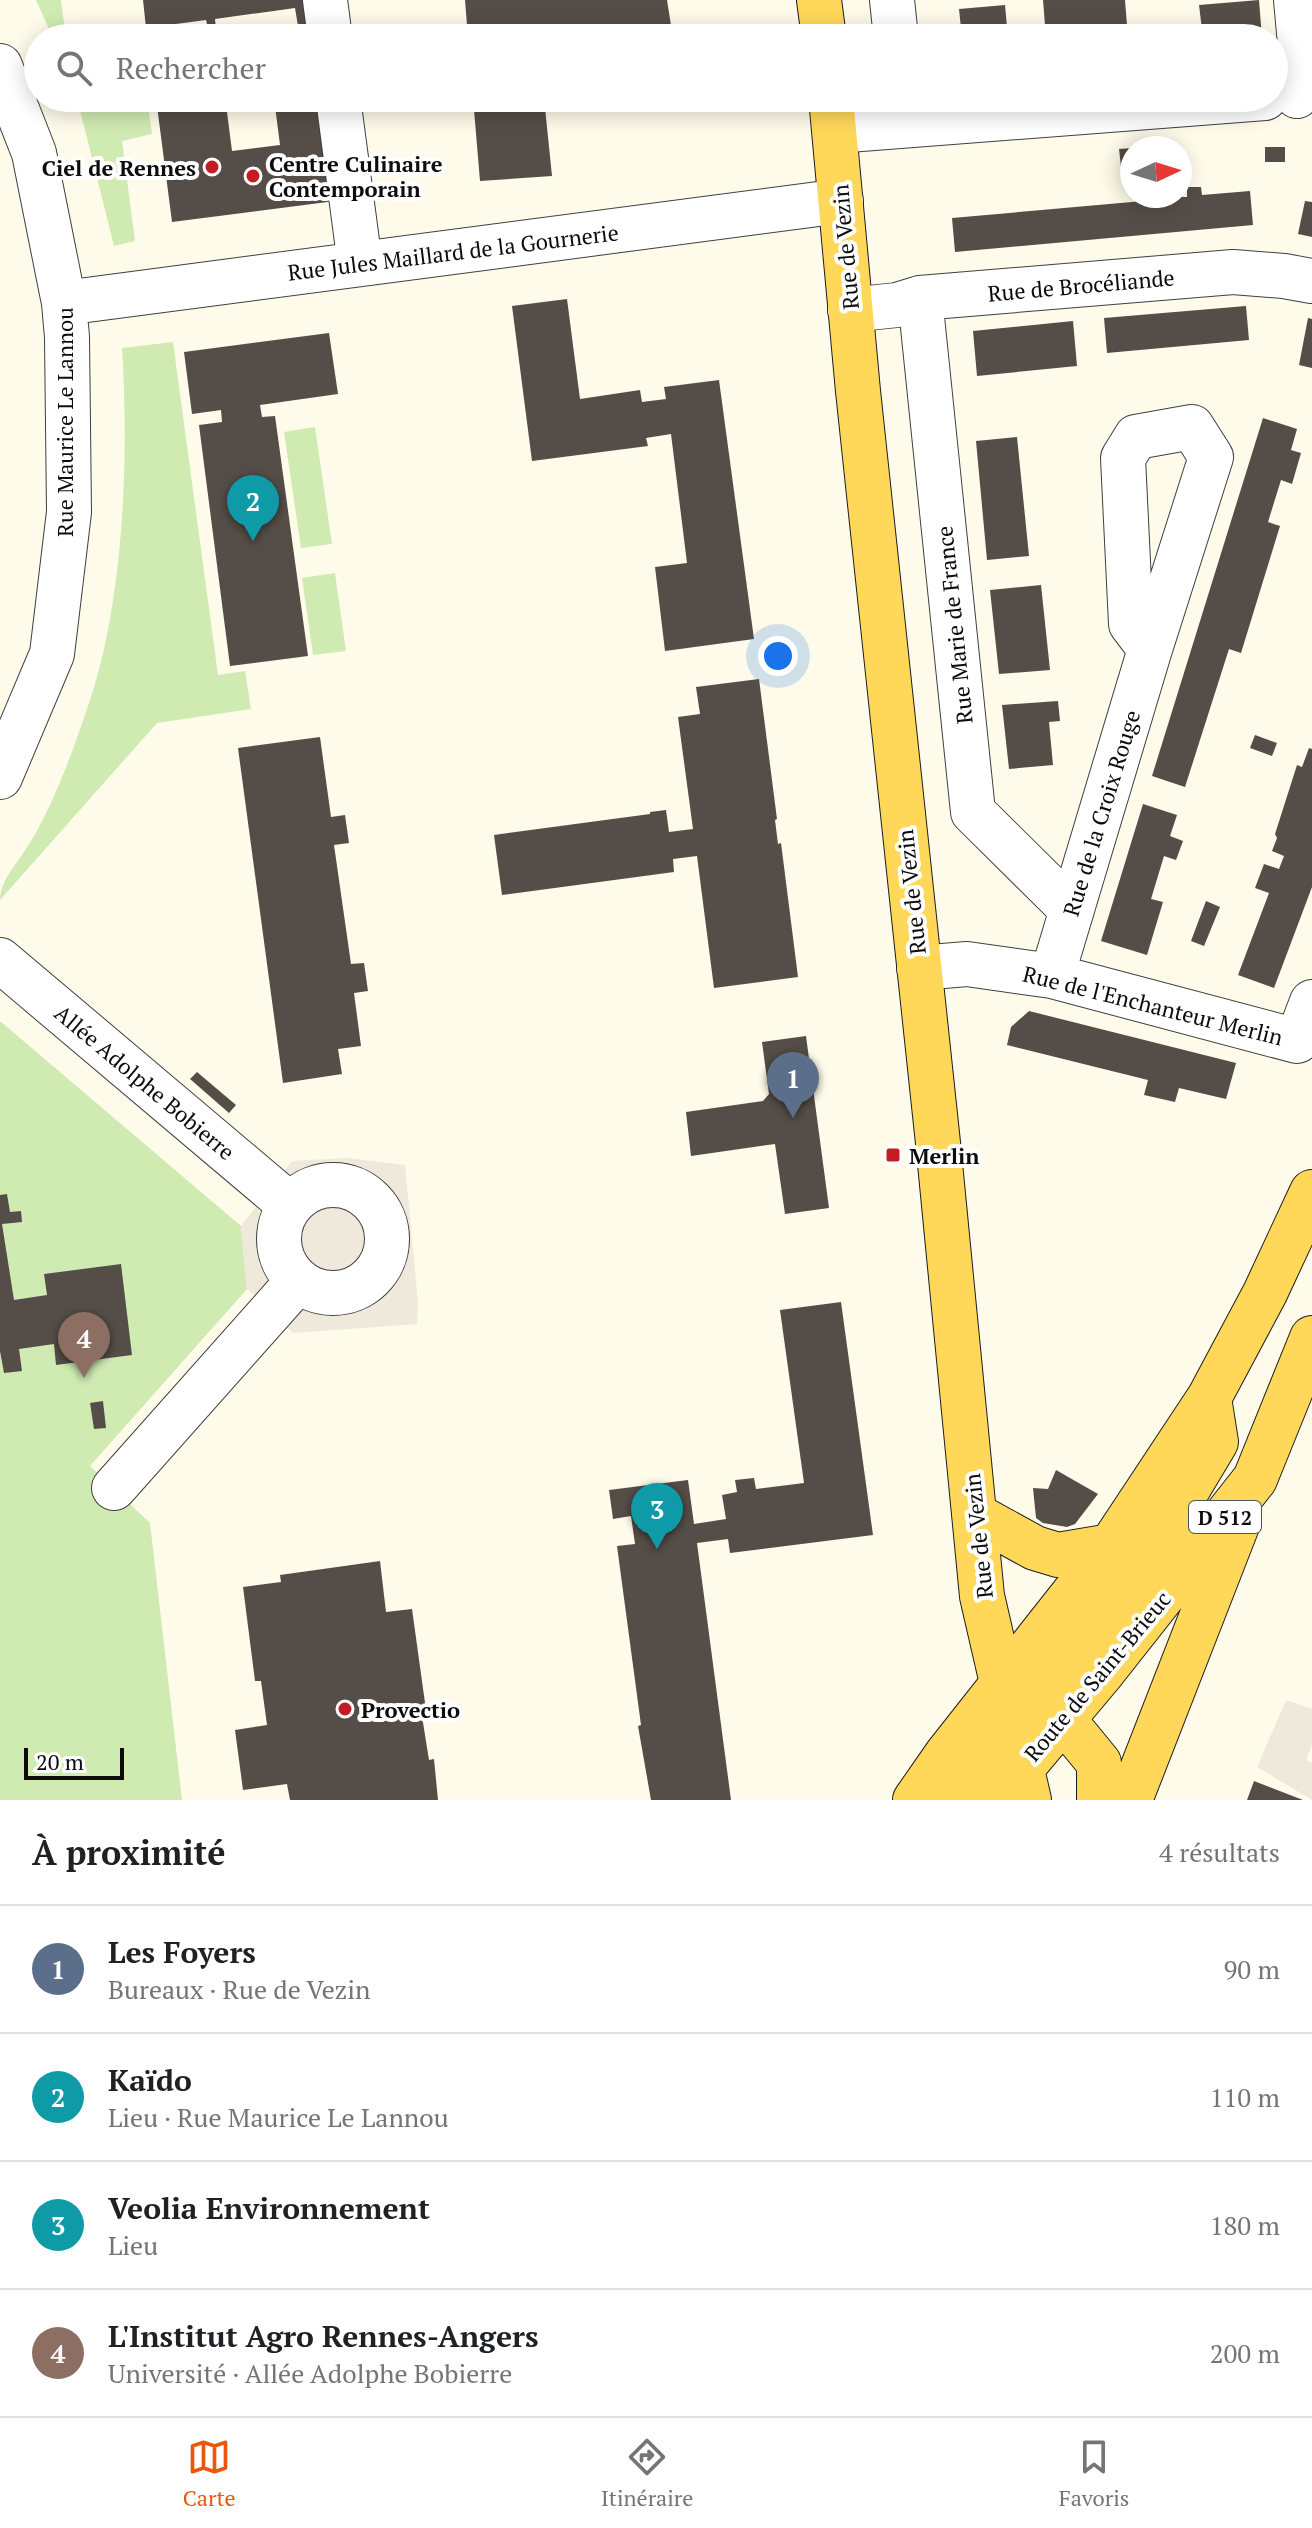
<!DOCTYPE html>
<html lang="fr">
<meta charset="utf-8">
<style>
body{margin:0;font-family:"PT Serif",serif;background:#f6f6f6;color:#202124}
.compass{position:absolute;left:1120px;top:136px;width:72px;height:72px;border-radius:50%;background:#fff;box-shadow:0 4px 20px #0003;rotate:86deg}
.scale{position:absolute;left:24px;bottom:20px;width:100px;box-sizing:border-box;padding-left:8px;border:4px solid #0c0c0c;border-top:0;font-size:22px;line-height:28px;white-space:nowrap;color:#0c0c0c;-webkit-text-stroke:6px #fff;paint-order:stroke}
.you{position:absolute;left:778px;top:656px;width:28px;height:28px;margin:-20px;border:6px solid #fff;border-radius:50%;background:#1a73e8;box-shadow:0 0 0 12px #1a73e833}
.badge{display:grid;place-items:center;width:52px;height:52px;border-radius:50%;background:#ea580c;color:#fff;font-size:26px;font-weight:700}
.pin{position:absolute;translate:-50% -66px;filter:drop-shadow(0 2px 4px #0008)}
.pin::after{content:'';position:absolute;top:42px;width:28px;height:24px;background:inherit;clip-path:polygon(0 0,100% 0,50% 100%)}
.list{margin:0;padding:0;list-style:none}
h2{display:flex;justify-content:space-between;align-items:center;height:104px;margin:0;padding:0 32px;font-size:34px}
h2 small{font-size:26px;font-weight:400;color:#757577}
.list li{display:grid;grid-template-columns:52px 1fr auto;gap:24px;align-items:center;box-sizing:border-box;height:128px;padding:0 32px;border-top:2px solid #e0e0e0}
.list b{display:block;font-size:30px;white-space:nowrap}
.list p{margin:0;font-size:26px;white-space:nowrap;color:#757577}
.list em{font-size:26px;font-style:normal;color:#757577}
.icon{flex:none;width:44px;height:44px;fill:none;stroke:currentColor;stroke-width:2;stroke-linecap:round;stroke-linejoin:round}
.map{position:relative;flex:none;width:1312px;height:1800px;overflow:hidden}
.search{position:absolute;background:#fff;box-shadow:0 4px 20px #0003;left:24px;right:24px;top:24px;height:88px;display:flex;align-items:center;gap:20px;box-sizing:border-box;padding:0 28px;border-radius:44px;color:#757577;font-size:30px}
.sheet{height:616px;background:#fff}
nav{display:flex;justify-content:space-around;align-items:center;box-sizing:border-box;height:112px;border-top:2px solid #e0e0e0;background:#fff;font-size:22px;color:#757577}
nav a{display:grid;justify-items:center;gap:4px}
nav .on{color:#ea580c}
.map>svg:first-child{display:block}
.green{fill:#cfebb2}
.plaza{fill:#eee9da}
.building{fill:#554d47;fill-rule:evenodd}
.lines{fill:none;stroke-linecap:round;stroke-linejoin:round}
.minor-casing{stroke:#3f3f3f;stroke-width:46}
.major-casing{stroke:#1d1d1d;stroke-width:46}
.minor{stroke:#fff;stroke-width:44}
.major{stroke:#ffd85a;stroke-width:44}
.poi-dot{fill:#c21d24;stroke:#fff;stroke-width:3}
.labels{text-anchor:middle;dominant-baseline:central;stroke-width:8;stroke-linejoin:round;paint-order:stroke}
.shield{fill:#fff;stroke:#555;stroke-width:2}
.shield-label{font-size:20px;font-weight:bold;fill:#0c0c0c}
.poi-label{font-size:22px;font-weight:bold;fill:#0c0c0c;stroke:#fff;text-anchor:start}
.street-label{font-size:22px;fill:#0c0c0c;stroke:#fff}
</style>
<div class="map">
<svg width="1312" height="1800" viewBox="0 0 1312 1800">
<rect width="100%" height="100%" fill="#fffbea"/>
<!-- green -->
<path class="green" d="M36,0H61L66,38H53Z
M77,98H147L152,134L122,141L135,241L114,246Z
M173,342L218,675L245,671L251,709L157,723L0,900C0,882 14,867 24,852C53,808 72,753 89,703C124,601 129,455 122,348Z
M315,427L332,544L301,548L284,432Z
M335,573L346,651L313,655L302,578Z
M0,1021L241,1226L247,1289L90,1466L150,1523L182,1800H0Z"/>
<!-- plaza -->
<path class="plaza" d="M347,1158L405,1165L418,1302L417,1324L293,1333L247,1289L241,1226L292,1161Z
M1286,1700L1312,1709V1745L1306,1760L1312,1763V1800L1257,1767Z"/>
<!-- building -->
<path class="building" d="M143,0H314L323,38H269L299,32L295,8L215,19L217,38H179L178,32L208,28L206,20L146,28Z
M465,0H667L673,38H468Z
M1043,0H1125L1128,38H1046Z
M1259,0L1262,38H1203L1199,5Z
M1005,5L1008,38H962L959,9Z
M156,98H330L343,200L172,222ZM275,106L280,145L232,151L227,112Z
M473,98H544L552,176L480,181Z
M1265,147H1285V162H1265Z
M1132,148V166L1121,167L1119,149Z
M1187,187H1201L1202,195L1250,191L1253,225L955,252L952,218L1143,201V196L1187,197Z
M1305,201L1312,202V237L1298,234Z
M567,299L580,399L640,390L642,402L666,399L664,387L719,380L754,639L665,651L655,567L687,563L671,434L646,438L648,446L532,461L512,306Z
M1246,306L1249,340L1107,353L1104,318Z
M1308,318L1312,319V368L1299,365Z
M1073,321L1077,366L977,376L973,331Z
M329,333L338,394L260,405L262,417L275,416L308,656L230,666L199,425L222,422L221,410L192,414L184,352Z
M1263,418L1297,429L1291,450L1301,453L1292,484L1281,480L1268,522L1280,526L1241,653L1229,649L1185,787L1152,776Z
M1017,437L1029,556L987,560L976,441Z
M1041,585L1050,670L999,674L990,590Z
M759,679L777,819L775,820L778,844L781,843L798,977L714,988L697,856L673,859L674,872L502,895L494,835L650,814V812L666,810L669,832L693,829L678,717L700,714L696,687Z
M1058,701L1060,721L1049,722L1053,765L1009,769L1002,705Z
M1255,735L1277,743L1272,756L1250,748Z
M320,737L331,817L345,815L349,843L334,845L351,964L364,963L368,991L354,993L361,1046L338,1049L342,1074L283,1083L238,748Z
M1309,748L1312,749V887L1274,988L1238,975L1269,893L1255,888L1264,864L1279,869L1284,856L1272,851L1277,838L1275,834L1297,765L1302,767Z
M1143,804L1177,815L1170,836L1183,841L1176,860L1164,856L1151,899L1163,902L1147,955L1101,941Z
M1206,901L1220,907L1204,946L1191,941Z
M1029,1011L1236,1063L1226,1099L1179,1088L1175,1102L1144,1095L1148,1080L1007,1045L1011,1027Z
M806,1036L829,1208L785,1214L775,1144L691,1156L686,1112L763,1101L769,1094L762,1042Z
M197,1072L236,1105L229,1113L190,1079Z
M7,1194L10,1212L21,1211L22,1222L2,1224L14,1300L47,1295L44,1274L121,1264L132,1355L56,1365L54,1344L19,1349L22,1371L4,1373L0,1351V1195Z
M841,1302L873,1535L730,1553L728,1539L697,1543L731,1800H651L638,1726L641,1725L617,1546L635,1544L631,1516L613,1519L609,1490L688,1480L694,1524L726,1519L722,1495L737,1492L735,1480L754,1478L756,1489L804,1483L780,1310Z
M103,1401L106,1428L94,1429L90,1403Z
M1056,1470L1098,1494L1075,1524L1067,1527L1043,1523L1036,1518L1033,1488L1048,1489Z
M380,1561L386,1612L412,1609L426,1710H421L429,1760L434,1759L438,1800H290L287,1784L243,1790L235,1730L267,1725L261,1681H255L243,1587L281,1582L280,1575Z
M1254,1781L1303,1800H1247Z"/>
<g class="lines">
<!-- minor casing -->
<g class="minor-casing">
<path id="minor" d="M325,0L330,38
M892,0L896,38
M1296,0L1302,66L1297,96
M0,66L34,153L64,303L67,337L69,512L52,654L0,777
M338,98L360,264
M835,131L1265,98
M920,298L973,812L1072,910
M64,303L841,201
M850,310L897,305L920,298L1233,272L1284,276L1312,281
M1192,427L1211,457L1150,649L1131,624L1123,458L1136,437Z
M0,960L290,1205
M919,968L967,964L1052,976L1297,1041L1312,1002
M1052,976L1150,649
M279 1239a54 54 0 1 1 108 0a54 54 0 1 1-108 0Z
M114,1488L298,1281"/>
</g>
<!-- major casing -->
<g class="major-casing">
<path id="major" d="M819,0L824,38
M831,98L858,391L938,1143L982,1596L1029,1800
M975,1515L1035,1548L1058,1555L1111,1546
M1040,1704L1063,1719L1099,1763V1800
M1028,1739L1039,1703L1152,1549L1216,1442L1209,1398
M915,1800L947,1754L1111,1546L1209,1398L1265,1293L1312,1192
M955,1800L981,1766L998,1701
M995,1800L1101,1674L1255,1479L1312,1338
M1130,1800L1238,1523"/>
</g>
<!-- minor -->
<use href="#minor" class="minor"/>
<!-- major -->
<use href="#major" class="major"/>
</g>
<!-- markers -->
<g class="poi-dot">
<circle cx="212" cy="167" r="8"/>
<circle cx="253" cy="176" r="8"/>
<rect x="885" y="1147" width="16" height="16" rx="4"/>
<circle cx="345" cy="1709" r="8"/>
</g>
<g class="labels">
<!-- shield labels -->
<rect class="shield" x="1189" y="1501" width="72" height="32" rx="6"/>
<g class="shield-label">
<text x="1225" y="1517">D 512</text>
</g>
<!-- poi labels -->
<g class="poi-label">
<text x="269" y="163">Centre Culinaire<tspan x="269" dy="25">Contemporain</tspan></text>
<text x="196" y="167" text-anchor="end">Ciel de Rennes</text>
<text x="909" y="1155">Merlin</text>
<text x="361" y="1709">Provectio</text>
</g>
<!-- street labels -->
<g class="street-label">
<text transform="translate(845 247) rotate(-95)">Rue de Vezin</text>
<text transform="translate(453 252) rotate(-7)">Rue Jules Maillard de la Gournerie</text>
<text transform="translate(1081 285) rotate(-5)">Rue de Brocéliande</text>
<text transform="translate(64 422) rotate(-90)">Rue Maurice Le Lannou</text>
<text transform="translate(954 625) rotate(-96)">Rue Marie de France</text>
<text transform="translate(1101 813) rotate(-73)">Rue de la Croix Rouge</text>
<text transform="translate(911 892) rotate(-96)">Rue de Vezin</text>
<text transform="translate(1153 1005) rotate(14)">Rue de l'Enchanteur Merlin</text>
<text transform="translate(145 1082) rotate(40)">Allée Adolphe Bobierre</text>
<text transform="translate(978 1536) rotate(-96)">Rue de Vezin</text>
<text transform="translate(1097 1676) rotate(-50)">Route de Saint-Brieuc</text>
</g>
</g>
</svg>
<svg class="compass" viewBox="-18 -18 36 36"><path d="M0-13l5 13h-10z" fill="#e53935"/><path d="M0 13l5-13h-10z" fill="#757577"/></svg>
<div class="scale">20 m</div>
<div class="you"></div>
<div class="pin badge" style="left:793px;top:1118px;background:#5c6f8a">1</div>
<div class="pin badge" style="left:253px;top:541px;background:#0f9aa8">2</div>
<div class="pin badge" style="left:657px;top:1549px;background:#0f9aa8">3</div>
<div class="pin badge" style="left:84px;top:1378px;background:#8d6e63">4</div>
<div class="search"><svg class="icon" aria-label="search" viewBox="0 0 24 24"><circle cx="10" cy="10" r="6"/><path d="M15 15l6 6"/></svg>Rechercher</div>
</div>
<section class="sheet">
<h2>À proximité<small>4 résultats</small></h2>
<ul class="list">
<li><span class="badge" style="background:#5c6f8a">1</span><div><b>Les Foyers</b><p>Bureaux · Rue de Vezin</p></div><em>90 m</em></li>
<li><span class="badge" style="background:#0f9aa8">2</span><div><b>Kaïdo</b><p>Lieu · Rue Maurice Le Lannou</p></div><em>110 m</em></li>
<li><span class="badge" style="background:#0f9aa8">3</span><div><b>Veolia Environnement</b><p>Lieu</p></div><em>180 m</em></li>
<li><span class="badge" style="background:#8d6e63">4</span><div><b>L'Institut Agro Rennes-Angers</b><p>Université · Allée Adolphe Bobierre</p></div><em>200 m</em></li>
</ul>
</section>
<nav>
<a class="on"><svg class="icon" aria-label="map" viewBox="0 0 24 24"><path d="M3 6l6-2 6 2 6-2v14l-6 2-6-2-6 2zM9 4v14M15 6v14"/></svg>Carte</a>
<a><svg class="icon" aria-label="directions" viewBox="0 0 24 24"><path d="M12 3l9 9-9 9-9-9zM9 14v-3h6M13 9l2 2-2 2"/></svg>Itinéraire</a>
<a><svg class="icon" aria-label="saved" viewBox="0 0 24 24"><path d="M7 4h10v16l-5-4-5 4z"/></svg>Favoris</a>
</nav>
